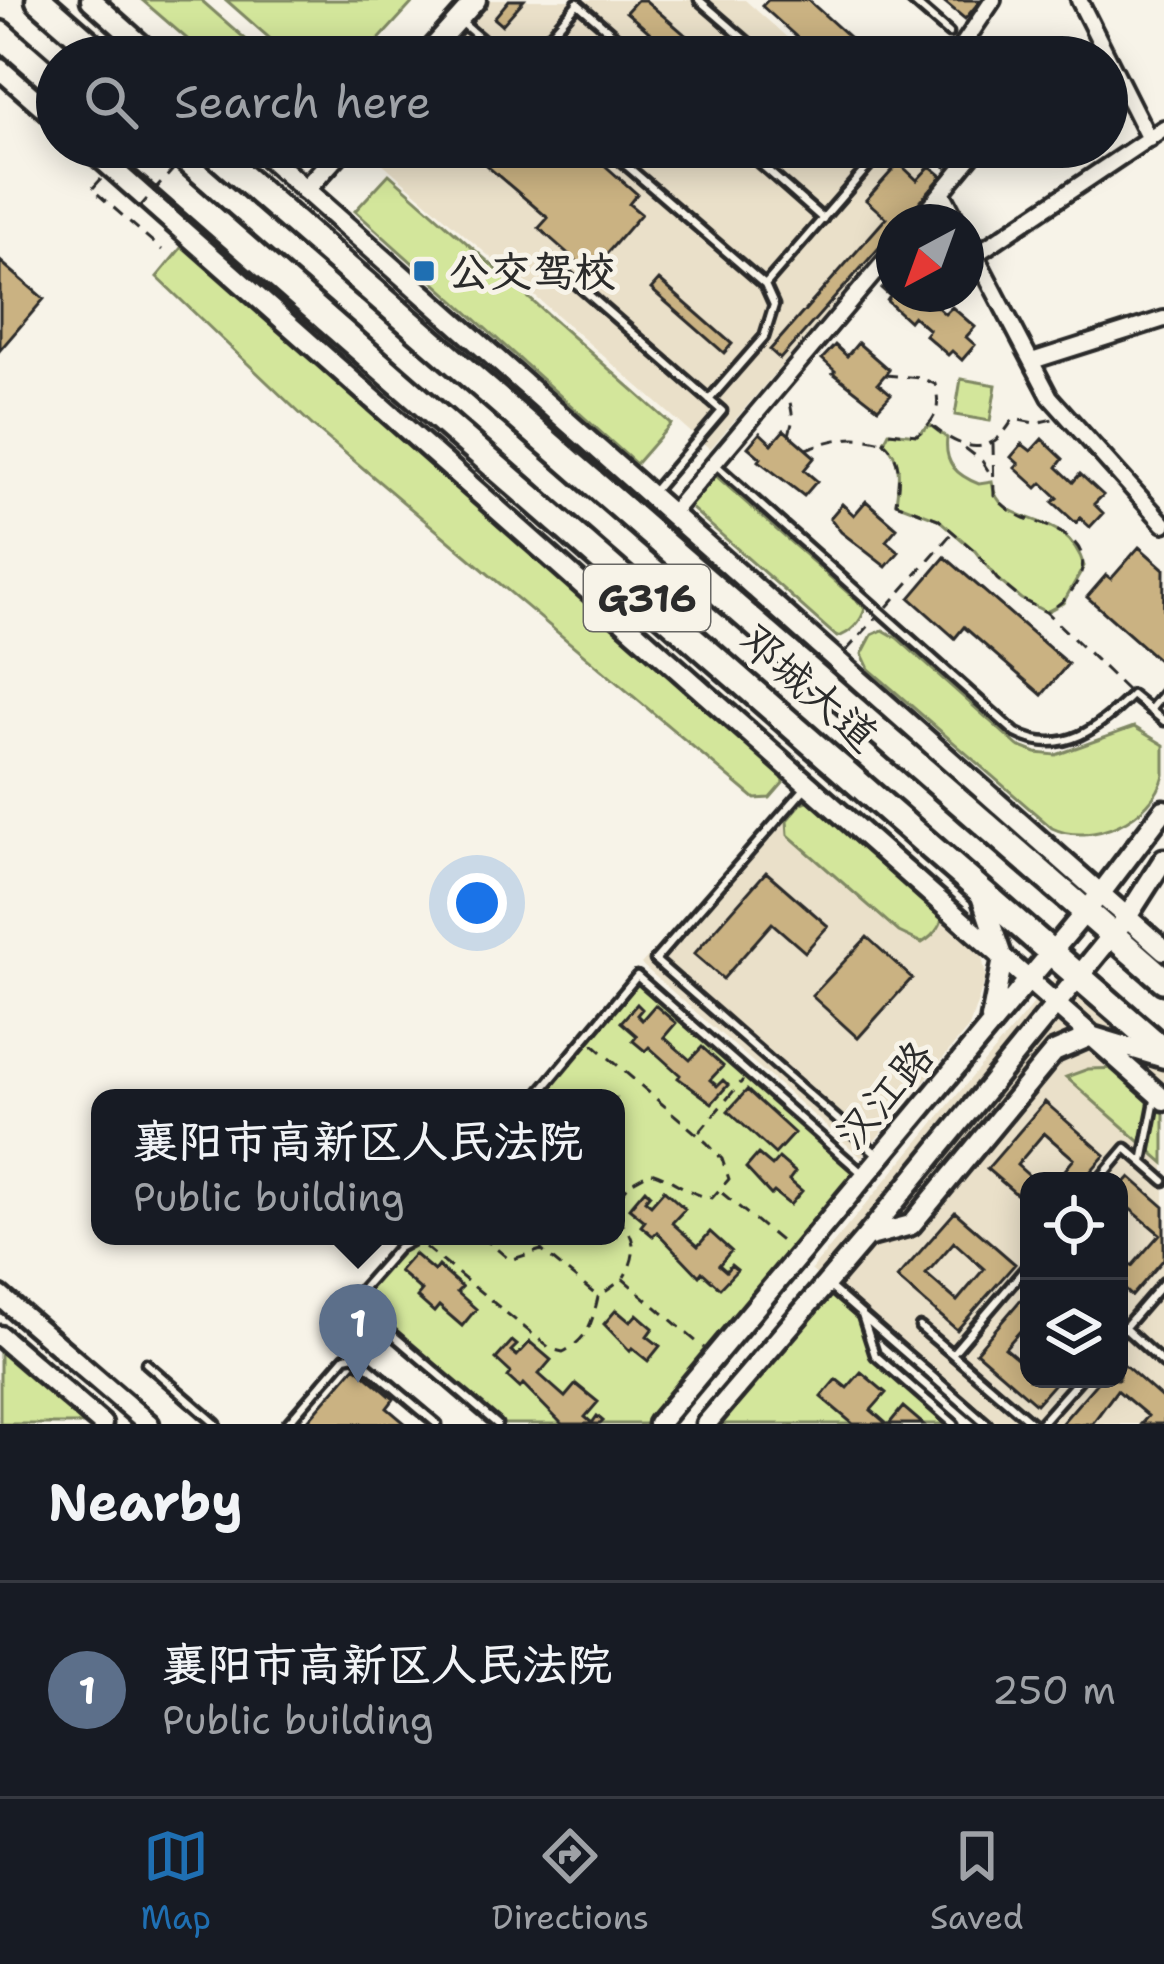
<!DOCTYPE html>
<meta charset="utf-8">
<style>
body{margin:0;font-family:"Shantell Sans","LXGW WenKai TC",sans-serif;background:#242831;color:#f1f3f6}
.controls{position:absolute;right:36px;bottom:36px;display:grid;overflow:hidden;border-radius:24px;box-shadow:0 6px 30px #0003}
.controls button{width:108px;height:108px;display:grid;place-items:center;padding:0;border:0;border-bottom:3px solid #363941;background:#171b24;color:#f1f3f6;font:60px sans-serif}
.compass{position:absolute;left:876px;top:204px;width:108px;height:108px;border-radius:50%;background:#171b24;box-shadow:0 6px 30px #0003;rotate:221deg}
.you{position:absolute;left:477px;top:903px;width:42px;height:42px;margin:-30px;border:9px solid #fff;border-radius:50%;background:#1a73e8;box-shadow:0 0 0 18px #1a73e833}
.badge{display:grid;place-items:center;width:78px;height:78px;border-radius:50%;background:#1f6fb2;color:#fff;font-size:39px;font-weight:700}
.pin{position:absolute;translate:-50% -99px;filter:drop-shadow(0 3px 6px #0008)}
.pin::after{content:'';position:absolute;top:63px;width:42px;height:36px;background:inherit;clip-path:polygon(0 0,100% 0,50% 100%)}
.popup{position:absolute;left:91px;top:1089px;width:534px;height:156px;box-sizing:border-box;display:grid;place-content:center;border-radius:24px;background:#171b24;filter:drop-shadow(0 3px 9px #0005);font-size:39px;white-space:nowrap;color:#9ea1a6}
.popup b{font-size:45px;color:#f1f3f6}
.popup::after{content:'';position:absolute;left:50%;top:100%;margin-left:-24px;border:24px solid transparent;border-top-color:#171b24}
.list{margin:0;padding:0;list-style:none}
h2{display:flex;justify-content:space-between;align-items:center;height:156px;margin:0;padding:0 48px;font-size:51px}
h2 small{font-size:39px;font-weight:400;color:#9ea1a6}
.list li{display:grid;grid-template-columns:78px 1fr auto;gap:36px;align-items:center;box-sizing:border-box;height:216px;padding:0 48px;border-top:3px solid #363941}
.list b{display:block;font-size:45px;white-space:nowrap}
.list p{margin:0;font-size:39px;white-space:nowrap;color:#9ea1a6}
.list em{font-size:39px;font-style:normal;color:#9ea1a6}
.icon{flex:none;width:66px;height:66px;fill:none;stroke:currentColor;stroke-width:2;stroke-linecap:round;stroke-linejoin:round}
.map{position:relative;flex:none;width:1164px;height:1424px;overflow:hidden}
.search{position:absolute;background:#171b24;box-shadow:0 6px 30px #0003;left:36px;right:36px;top:36px;height:132px;display:flex;align-items:center;gap:30px;box-sizing:border-box;padding:0 42px;border-radius:66px;color:#9ea1a6;font-size:45px}
.sheet{height:372px;background:#171b24}
nav{display:flex;justify-content:space-around;align-items:center;box-sizing:border-box;height:168px;border-top:3px solid #363941;background:#171b24;font-size:33px;color:#9ea1a6}
nav a{display:grid;justify-items:center;gap:6px}
nav .on{color:#1f6fb2}
.map>svg:first-child{display:block}
.built{fill:#eae0c9;fill-rule:evenodd}
.green{fill:#d3e69b;stroke:#7f8863;stroke-width:3}
.building{fill:#cab282;stroke:#2b2b2b;stroke-width:3;fill-rule:evenodd}
.lines{fill:none;stroke-linecap:round;stroke-linejoin:round}
.lane-casing{stroke:#2b2b2b;stroke-width:15}
.street-casing{stroke:#2b2b2b;stroke-width:22}
.secondary-casing{stroke:#2b2b2b;stroke-width:27}
.highway-casing{stroke:#2b2b2b;stroke-width:33}
.path{stroke:#2b2b2b;stroke-width:3;stroke-dasharray:12 9;stroke-linecap:butt}
.lane{stroke:#f7f3e8;stroke-width:6}
.street{stroke:#f7f3e8;stroke-width:14}
.secondary{stroke:#f7f3e8;stroke-width:18}
.highway{stroke:#f7f3e8;stroke-width:24}
.path-bridge{stroke:#2b2b2b;stroke-width:3;stroke-dasharray:12 9;stroke-linecap:butt}
.poi-dot{fill:#1f6fb2;stroke:#f7f3e8;stroke-width:4.5}
.labels{text-anchor:middle;dominant-baseline:central;stroke-width:10;stroke-linejoin:round;paint-order:stroke}
.shield{fill:#f7f3e8;stroke:#686764;stroke-width:3}
.shield-label{font-size:39px;font-weight:bold;fill:#2b2b2b}
.poi-label{font-size:42px;font-weight:bold;fill:#2b2b2b;stroke:#f7f3e8;text-anchor:start}
.street-label{font-size:42px;fill:#2b2b2b;stroke:#f7f3e8}
</style>
<div class="map">
<svg width="1164" height="1424" viewBox="0 0 1164 1424">
<rect width="100%" height="100%" fill="#f7f3e8"/>
<filter id="ink" filterUnits="userSpaceOnUse"><feTurbulence type="fractalNoise" baseFrequency=".00833" numOctaves="2"/><feDisplacementMap in="SourceGraphic" scale="24" xChannelSelector="R" yChannelSelector="G"/><feConvolveMatrix kernelMatrix="1 2 1 2 8 2 1 2 1" color-interpolation-filters="sRGB"/></filter>
<g filter="url(#ink)">
<!-- built -->
<path class="built" d="M476,0H745L809,57H425Z
M364,147H910L943,177L904,222H894V234L710,449Z
M805,783L961,921L981,951L986,977L969,1027L861,1157L641,964Z
M1058,974L1164,1070V1424H987L811,1270ZM1029,1181H1119V1379H1029Z"/>
<!-- green -->
<path class="green" d="M142,0H201L266,57H208Z
M226,0H415L363,57H291Z
M389,174L671,424L636,464L355,211Z
M190,237L780,760L783,783L770,798L755,799L313,426L157,277Z
M961,379L996,385L990,421L955,415Z
M930,425L947,438C944,463 956,475 979,484L992,482C998,532 1066,505 1084,566L1063,603L1046,612L1021,599L997,579L975,551L938,519L896,503C899,479 903,460 884,442L889,432L917,435Z
M709,476H716L865,608C862,621 850,634 837,637L689,506V499Z
M883,630L897,638L1018,746L1036,753L1056,755L1134,727L1164,745C1164,754 1164,766 1164,775C1153,819 1091,847 1052,828L869,669L862,654L872,635Z
M819,796L943,905C945,922 937,934 922,943L899,932L788,835L787,820L802,803Z
M637,976L865,1175L658,1424H497L352,1300L398,1248L420,1236H616V1098H535Z
M1127,1068L1164,1100V1163L1066,1077L1088,1069Z
M826,1284L862,1315L875,1355L956,1424H706Z
M0,1336L102,1424H0Z"/>
<!-- building -->
<path class="building" d="M509,0H524L502,25L494,18Z
M637,0H645L711,57H678L626,12Z
M768,0H808L869,55L819,57L762,6Z
M942,0H981L965,19Z
M440,147H584L637,194L629,204L641,214L590,273L539,228L548,218L466,148L456,154Z
M923,147H951L958,153L946,167Z
M899,163L917,180L930,166L942,176L902,222H894V231L780,359L770,350L886,218L866,200Z
M0,261L44,299L0,350Z
M894,276V294H933L928,299L945,314L952,307L975,327L966,337L975,345L962,360L952,351L948,355L925,335L929,330L913,316L909,321L887,301L890,296L882,289Z
M659,280L732,344L724,353L651,289Z
M858,343L889,370L878,383L891,394L878,408L833,373L835,371L822,359L835,345L847,356Z
M784,430L815,457L804,470L817,481L804,496L759,461L761,458L748,447L760,433L772,444Z
M1042,439L1063,459L1057,467L1073,482L1080,474L1103,495L1094,504L1103,513L1090,527L1080,518L1076,523L1053,502L1058,498L1042,483L1037,488L1015,468L1019,464L1011,457L1022,444L1031,451Z
M866,501L897,528L886,541L899,552L886,567L841,532L830,518L842,504L854,515Z
M1139,547L1164,569L1163,664L1087,597L1106,575L1111,579Z
M945,557L1068,664L1042,695L964,627L955,638L910,598Z
M766,872L828,926L805,952L772,923L723,979L694,954Z
M867,937L912,978L858,1038L812,996Z
M637,1004L642,1009L637,1015L642,1020L655,1005L676,1023L664,1037L690,1060L702,1047L723,1066L710,1080L717,1086L723,1080L728,1085L712,1103L678,1078L680,1075L649,1047L645,1051L633,1041L637,1036L621,1022Z
M747,1090L794,1133L775,1154L728,1111Z
M1045,1102L1105,1155L1082,1181H1056L1074,1159L1044,1133L1017,1165L1035,1181H1029V1205L987,1169Z
M758,1154L772,1166L779,1158L795,1172L789,1180L802,1191L790,1205L774,1192L771,1195L746,1168Z
M1130,1177L1164,1207V1259L1132,1296L1119,1284V1255L1132,1266L1160,1234L1129,1208L1119,1220V1189Z
M645,1189L650,1194L645,1200L651,1205L664,1190L685,1209L672,1223L698,1246L710,1232L731,1251L719,1265L726,1271L731,1265L737,1270L720,1288L702,1272L699,1276L657,1232L653,1236L641,1226L645,1221L629,1208Z
M955,1212L1015,1264L957,1330L897,1278ZM954,1242L984,1269L957,1301L926,1274Z
M414,1254L434,1271L438,1266L462,1287L457,1292L476,1309L462,1326L439,1306L434,1312L417,1297L422,1291L399,1271Z
M1029,1290V1321L1005,1348L1029,1368V1379H1058L1036,1404L976,1352Z
M616,1310L630,1322L637,1314L653,1328L647,1336L660,1346L648,1361L632,1348L630,1351L604,1324Z
M512,1341L517,1345L511,1351L517,1356L530,1342L551,1360L539,1374L565,1397L576,1384L598,1402L585,1417L592,1423L597,1416L603,1421L600,1424H562L523,1384L520,1388L508,1377L511,1373L496,1359Z
M1119,1360L1164,1400V1424H1141L1148,1416L1117,1390L1092,1424H1061L1100,1379H1119Z
M355,1366L394,1399L387,1408L406,1424H305Z
M861,1372L886,1393L871,1410L887,1424H853L821,1397L836,1379L847,1388Z
M903,1407L923,1424H889Z"/>
<g class="lines">
<!-- lane casing -->
<g class="lane-casing">
<path id="lane" d="M699,0L765,57
M911,0L949,33
M577,3L639,57
M461,22L502,57
M531,57L578,3
M605,147L765,285L878,155L868,147
M741,147L823,219
M549,260L722,411L653,492
M709,400L764,337L774,305L765,285
M716,465L1016,733C1063,758 1100,727 1132,695L1164,721
M1150,710L1164,693
M807,786L655,960L877,1154
M535,1098L637,976L862,1173
M1143,1162L1156,1095
M1098,1181L1126,1148L1164,1181
M420,1236L398,1248L352,1300L497,1424
M1029,1264L952,1354L1033,1424
M831,1288L862,1315L875,1355L954,1424
M864,1317L987,1424
M1119,1323L1164,1364
M920,1327L952,1354
M1119,1334L1164,1282
M146,1363L216,1424
M287,1424L345,1357L355,1355L437,1424
M1040,1424L1080,1379"/>
</g>
<!-- street casing -->
<g class="street-casing">
<path id="street" d="M1079,0L1149,139
M961,57L958,52L993,0
M942,192L979,147
M917,222L942,192L958,222
M966,237L1050,397L1164,524
M975,255L1164,128
M1032,361L1164,319
M672,513L894,250"/>
</g>
<!-- secondary casing -->
<g class="secondary-casing">
<path id="secondary" d="M91,0L155,57
M425,57L476,0
M0,69L57,119
M88,147L1164,1100
M257,147L1164,950
M305,190L344,147
M979,890L1003,959L991,1019
M866,1237L911,1225L1054,1052L1091,1036L1164,1058
M0,1296L149,1424
M0,1336L102,1424
M658,1424L1101,893L1164,810
M706,1424L866,1237L1127,917L1164,859"/>
</g>
<!-- highway casing -->
<g class="highway-casing">
<path id="highway" d="M39,0L104,57
M0,34L57,84
M130,147L1164,1051
M208,147L1164,980"/>
</g>
<!-- path -->
<path class="path" d="M101,179L92,189L162,250
M885,375L921,378L935,384C941,409 937,419 917,435L889,432L884,442C903,460 899,479 896,503L938,519L975,551L997,579L1021,599L1046,612L1127,690
M932,426C963,451 991,458 1013,419L1035,423L1053,419
M789,435L793,419L789,396
M993,443L994,496C1003,505 1012,513 1024,518C1050,527 1096,539 1079,578C1072,593 1063,603 1048,611
M965,448L982,461L991,475
M806,449C834,439 852,434 882,442
M887,607L952,533
M846,651L876,618
M593,1044L707,1143L722,1159L729,1179L712,1198C689,1195 674,1179 651,1172L631,1183L616,1201
M699,1132L743,1080
M722,1193L784,1244
M616,1217C637,1235 638,1254 624,1277
M481,1236L510,1260L541,1250L597,1296
M425,1247L551,1349L563,1352C588,1339 592,1323 598,1297L623,1279L704,1348
M542,1248L552,1236"/>
<!-- lane -->
<use href="#lane" class="lane"/>
<!-- street -->
<use href="#street" class="street"/>
<!-- secondary -->
<use href="#secondary" class="secondary"/>
<!-- highway -->
<use href="#highway" class="highway"/>
<!-- path-bridge -->
<path class="path-bridge" d="M139,208L193,147"/>
</g>
</g>
<!-- markers -->
<rect class="poi-dot" x="412" y="259" width="24" height="24" rx="6"/>
<g class="labels">
<!-- shield labels -->
<rect class="shield" x="584" y="565" width="126" height="66" rx="9"/>
<g class="shield-label">
<text x="647" y="598">G316</text>
</g>
<!-- poi labels -->
<g class="poi-label">
<text x="448" y="271">公交驾校</text>
</g>
<!-- street labels -->
<g class="street-label">
<text transform="translate(809 687) rotate(41)">邓城大道</text>
<text transform="translate(884 1095) rotate(-50)">汉江路</text>
</g>
</g>
</svg>
<div class="controls">
<button><svg class="icon" aria-label="locate" viewBox="0 0 24 24"><circle cx="12" cy="12" r="6"/><path d="M12 2v4M12 18v4M2 12h4M18 12h4"/></svg></button>
<button><svg class="icon" aria-label="layers" viewBox="0 0 24 24"><path d="M12 4l9 5-9 5-9-5zM3 14l9 5 9-5"/></svg></button>
</div>
<svg class="compass" viewBox="-18 -18 36 36"><path d="M0-13l5 13h-10z" fill="#e53935"/><path d="M0 13l5-13h-10z" fill="#9ea1a6"/></svg>
<div class="you"></div>
<div class="pin badge" style="left:358px;top:1383px;background:#5c6f8a">1</div>
<div class="popup"><b>襄阳市高新区人民法院</b>Public building</div>
<div class="search"><svg class="icon" aria-label="search" viewBox="0 0 24 24"><circle cx="10" cy="10" r="6"/><path d="M15 15l6 6"/></svg>Search here</div>
</div>
<section class="sheet">
<h2>Nearby<small></small></h2>
<ul class="list">
<li><span class="badge" style="background:#5c6f8a">1</span><div><b>襄阳市高新区人民法院</b><p>Public building</p></div><em>250 m</em></li>
</ul>
</section>
<nav>
<a class="on"><svg class="icon" aria-label="map" viewBox="0 0 24 24"><path d="M3 6l6-2 6 2 6-2v14l-6 2-6-2-6 2zM9 4v14M15 6v14"/></svg>Map</a>
<a><svg class="icon" aria-label="directions" viewBox="0 0 24 24"><path d="M12 3l9 9-9 9-9-9zM9 14v-3h6M13 9l2 2-2 2"/></svg>Directions</a>
<a><svg class="icon" aria-label="saved" viewBox="0 0 24 24"><path d="M7 4h10v16l-5-4-5 4z"/></svg>Saved</a>
</nav>
